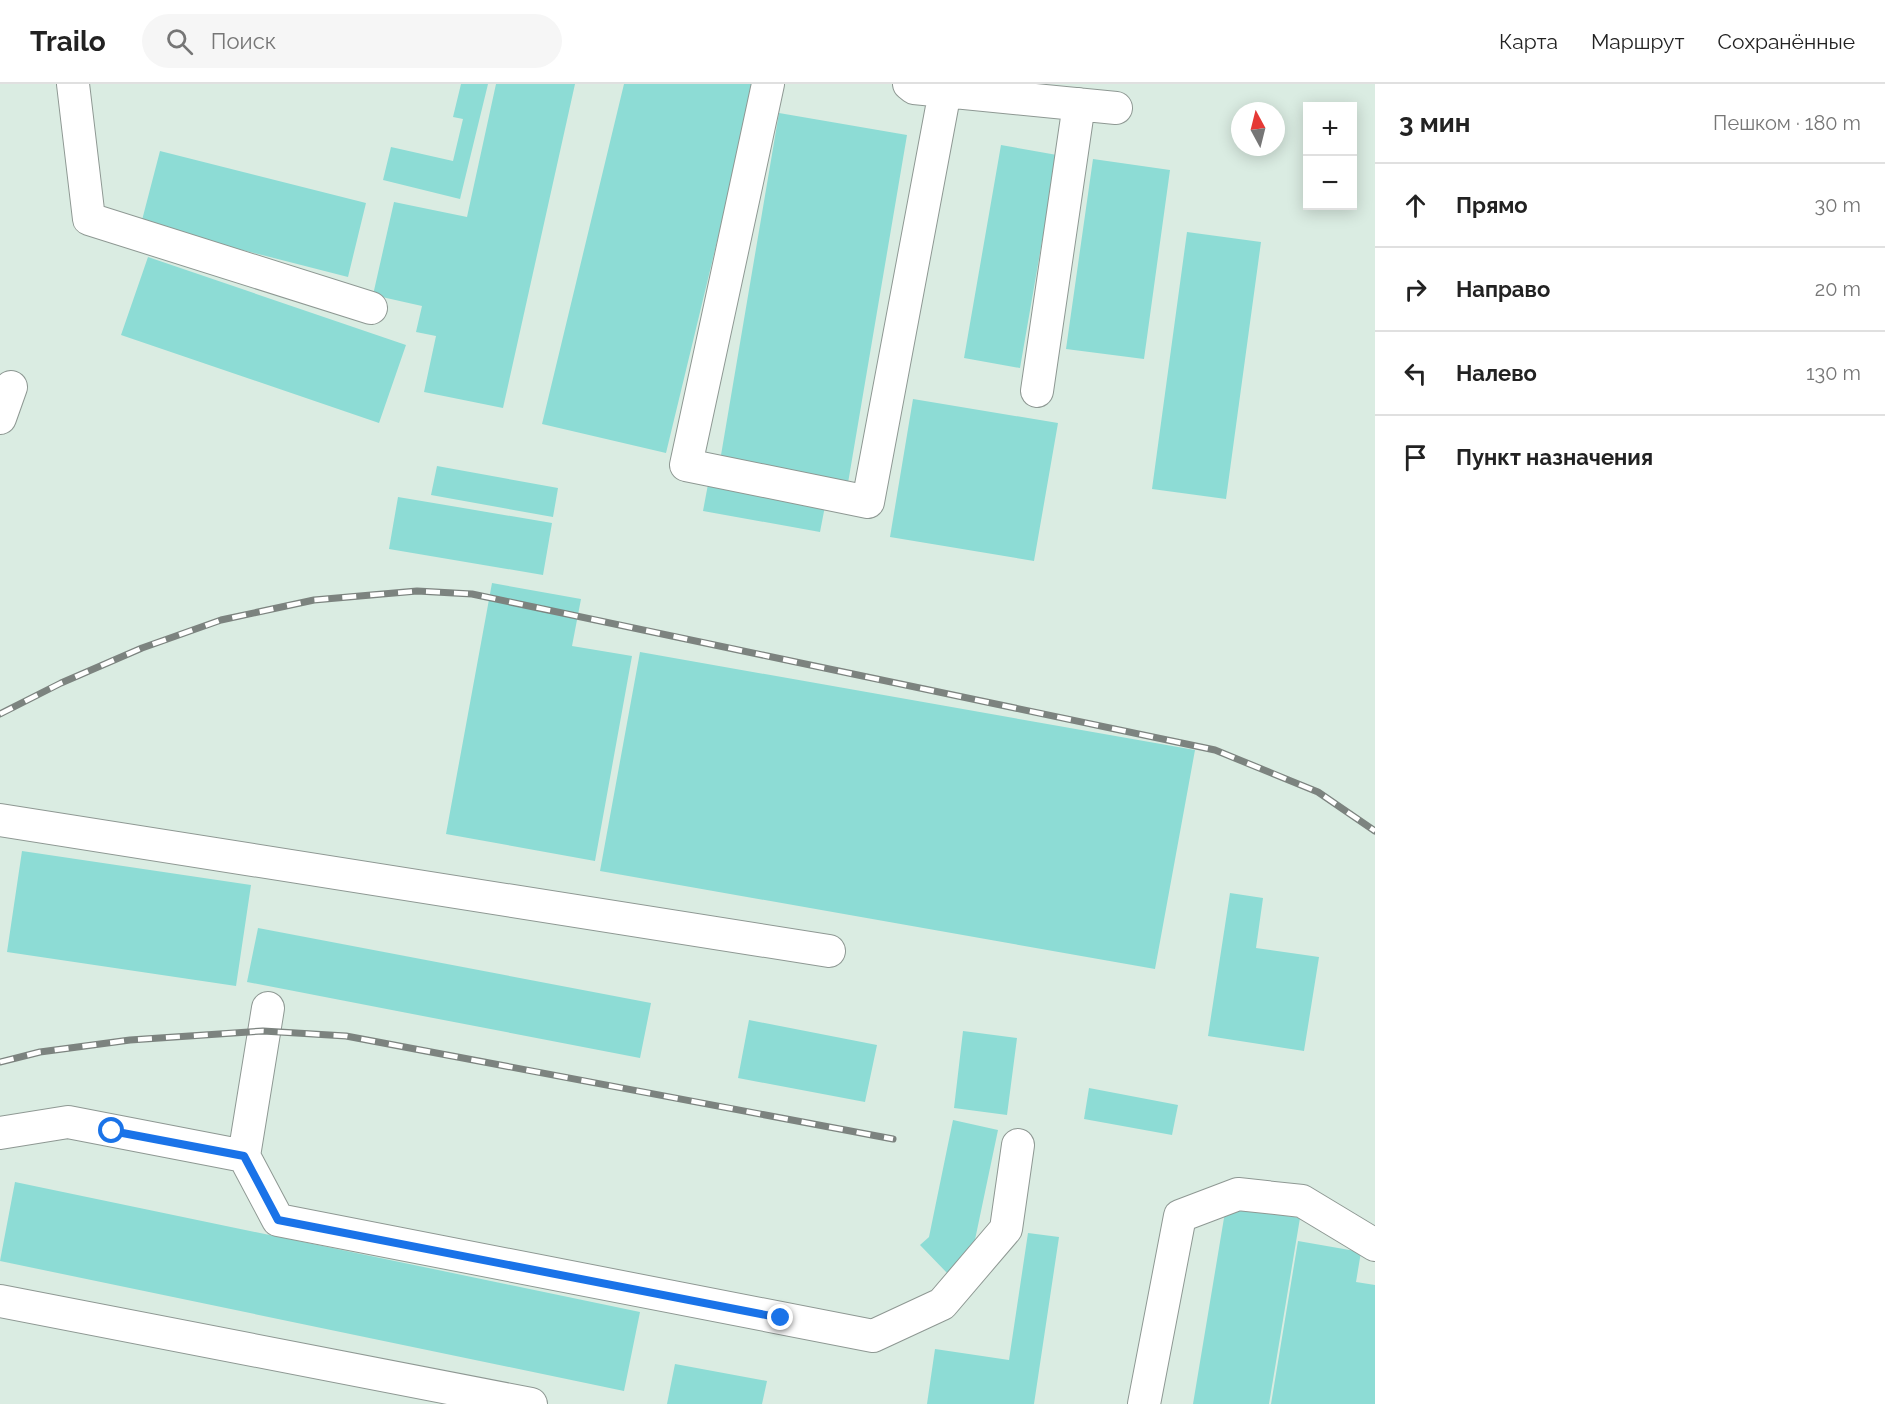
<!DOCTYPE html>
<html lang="ru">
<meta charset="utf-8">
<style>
body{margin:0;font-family:Raleway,sans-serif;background:#f6f6f6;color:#222}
.controls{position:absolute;right:18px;top:18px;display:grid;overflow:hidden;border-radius:0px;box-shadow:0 3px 15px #0003}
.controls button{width:54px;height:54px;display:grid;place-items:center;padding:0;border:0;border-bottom:2px solid #e0e0e0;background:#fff;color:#222;font:30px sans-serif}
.compass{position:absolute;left:1231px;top:18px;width:54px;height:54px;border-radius:50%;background:#fff;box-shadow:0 3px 15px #0003;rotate:353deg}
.stop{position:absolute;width:18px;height:18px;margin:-14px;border:4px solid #1a73e8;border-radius:50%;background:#fff}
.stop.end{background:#1a73e8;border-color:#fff;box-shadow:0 2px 6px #0008}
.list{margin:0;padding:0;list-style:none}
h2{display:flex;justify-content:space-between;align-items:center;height:78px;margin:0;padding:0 24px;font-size:26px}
h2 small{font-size:20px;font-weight:400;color:#767676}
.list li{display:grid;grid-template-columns:39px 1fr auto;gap:18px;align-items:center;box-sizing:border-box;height:84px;padding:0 24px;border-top:2px solid #e0e0e0}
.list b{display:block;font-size:22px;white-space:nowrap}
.list em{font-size:20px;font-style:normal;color:#767676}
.icon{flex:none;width:33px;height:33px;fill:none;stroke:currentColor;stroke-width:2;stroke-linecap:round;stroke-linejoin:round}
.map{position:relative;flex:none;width:1375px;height:1320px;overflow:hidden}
header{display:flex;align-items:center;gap:36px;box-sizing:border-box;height:84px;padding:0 30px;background:#fff;border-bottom:2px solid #e0e0e0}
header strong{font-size:28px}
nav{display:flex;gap:33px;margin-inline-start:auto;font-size:21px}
.search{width:420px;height:54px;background:#f6f6f6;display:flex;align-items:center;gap:15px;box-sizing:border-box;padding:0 21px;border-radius:33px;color:#767676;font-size:22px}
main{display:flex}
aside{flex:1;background:#fff}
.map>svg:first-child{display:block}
.built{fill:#daece2;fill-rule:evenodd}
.building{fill:#8ddcd5}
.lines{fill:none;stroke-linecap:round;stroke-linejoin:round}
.minor-casing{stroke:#8e9893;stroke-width:34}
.minor{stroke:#fff;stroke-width:32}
.rail-casing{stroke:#7c837f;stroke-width:7}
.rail{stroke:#fff;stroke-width:4.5;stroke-dasharray:14;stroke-linecap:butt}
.route{stroke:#1a73e8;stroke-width:8}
</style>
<header>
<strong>Trailo</strong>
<div class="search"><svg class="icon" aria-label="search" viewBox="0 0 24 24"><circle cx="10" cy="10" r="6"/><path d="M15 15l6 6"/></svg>Поиск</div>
<nav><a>Карта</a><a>Маршрут</a><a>Сохранённые</a></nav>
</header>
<main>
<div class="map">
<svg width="1375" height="1320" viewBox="0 0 1375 1320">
<rect width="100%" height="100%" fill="#ecf7f1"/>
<!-- built -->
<path class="built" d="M0,0H1375V1320H0ZM1308,22H1352V122H1308ZM1240,27H1276V63H1240Z"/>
<!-- building -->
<path class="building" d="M461,0H488L460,115L383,96L391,63L453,77L463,35L453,33Z
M496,0H575L503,324L424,308L436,252L416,248L422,222L373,211L394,118L467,133Z
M624,0H755L666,369L542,340Z
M779,29L907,51L848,399L720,377Z
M1001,61L1057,71L1020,284L964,274Z
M160,67L366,119L348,193L141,140Z
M1093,75L1170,86L1144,275L1066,265Z
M1187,148L1261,158L1226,415L1152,405Z
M148,173L406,261L379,339L121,251Z
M913,315L1058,339L1034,477L890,453Z
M437,382L558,404L553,433L431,411Z
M709,395L826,417L820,448L703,427Z
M398,413L552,439L543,491L389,465Z
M492,499L581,515L572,562L632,572L595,777L446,750Z
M640,568L1195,666L1155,885L600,787Z
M22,767L251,801L236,902L7,868Z
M1230,809L1263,814L1256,864L1319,873L1304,967L1208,952Z
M258,844L651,919L640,974L247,898Z
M749,936L877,961L865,1018L738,994Z
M963,947L1017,954L1007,1031L954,1024Z
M1089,1004L1178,1021L1172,1051L1084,1035Z
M953,1036L998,1046L972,1170L949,1191L920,1161L929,1153Z
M15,1098L640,1228L624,1307L0,1177Z
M1226,1122L1300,1134L1269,1320H1193Z
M1028,1149L1059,1153L1034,1320H927L935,1265L1009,1276Z
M1298,1157L1361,1168L1356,1198L1375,1201V1320H1271Z
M675,1280L767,1297L762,1320H667Z"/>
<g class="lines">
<!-- minor casing -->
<g class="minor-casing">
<path id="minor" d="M73,0L89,135L371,224
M768,0L686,381L868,418L945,7
M909,0L914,4L1116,24
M1037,307L1079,20
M0,334L11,303
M0,736L829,867
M268,924L244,1072L278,1136L873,1252L942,1220L1006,1145L1018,1061
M0,1049L68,1038L244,1072
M0,1217L531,1320
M1144,1320L1180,1132L1238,1110L1302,1117L1375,1161"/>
</g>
<!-- minor -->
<use href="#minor" class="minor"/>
<!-- rail casing -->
<g class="rail-casing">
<path id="rail" d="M0,630L61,599L142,564L221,536L314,516L417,507L472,510L1215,666L1318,708L1375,747
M0,978L40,968L130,956L263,947L346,952L893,1055"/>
</g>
<!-- rail -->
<use href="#rail" class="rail"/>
</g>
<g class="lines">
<!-- route -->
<path class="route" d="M112,1047L244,1072L278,1136L781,1234"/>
</g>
</svg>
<div class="controls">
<button>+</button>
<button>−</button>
</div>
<svg class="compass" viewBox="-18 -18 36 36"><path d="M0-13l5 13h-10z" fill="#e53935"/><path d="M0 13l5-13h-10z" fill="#767676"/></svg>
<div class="stop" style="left:112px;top:1047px"></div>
<div class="stop end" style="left:781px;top:1234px"></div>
</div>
<aside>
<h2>3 мин<small>Пешком · 180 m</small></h2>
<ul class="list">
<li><svg class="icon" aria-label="ahead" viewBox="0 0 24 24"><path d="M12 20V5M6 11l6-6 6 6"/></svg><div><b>Прямо</b></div><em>30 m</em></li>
<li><svg class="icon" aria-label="right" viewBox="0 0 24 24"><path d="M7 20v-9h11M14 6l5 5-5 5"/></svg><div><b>Направо</b></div><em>20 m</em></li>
<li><svg class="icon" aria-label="left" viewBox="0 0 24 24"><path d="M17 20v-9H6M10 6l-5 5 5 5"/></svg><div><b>Налево</b></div><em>130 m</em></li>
<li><svg class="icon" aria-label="arrive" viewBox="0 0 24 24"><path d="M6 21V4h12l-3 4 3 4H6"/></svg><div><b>Пункт назначения</b></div></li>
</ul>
</aside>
</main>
